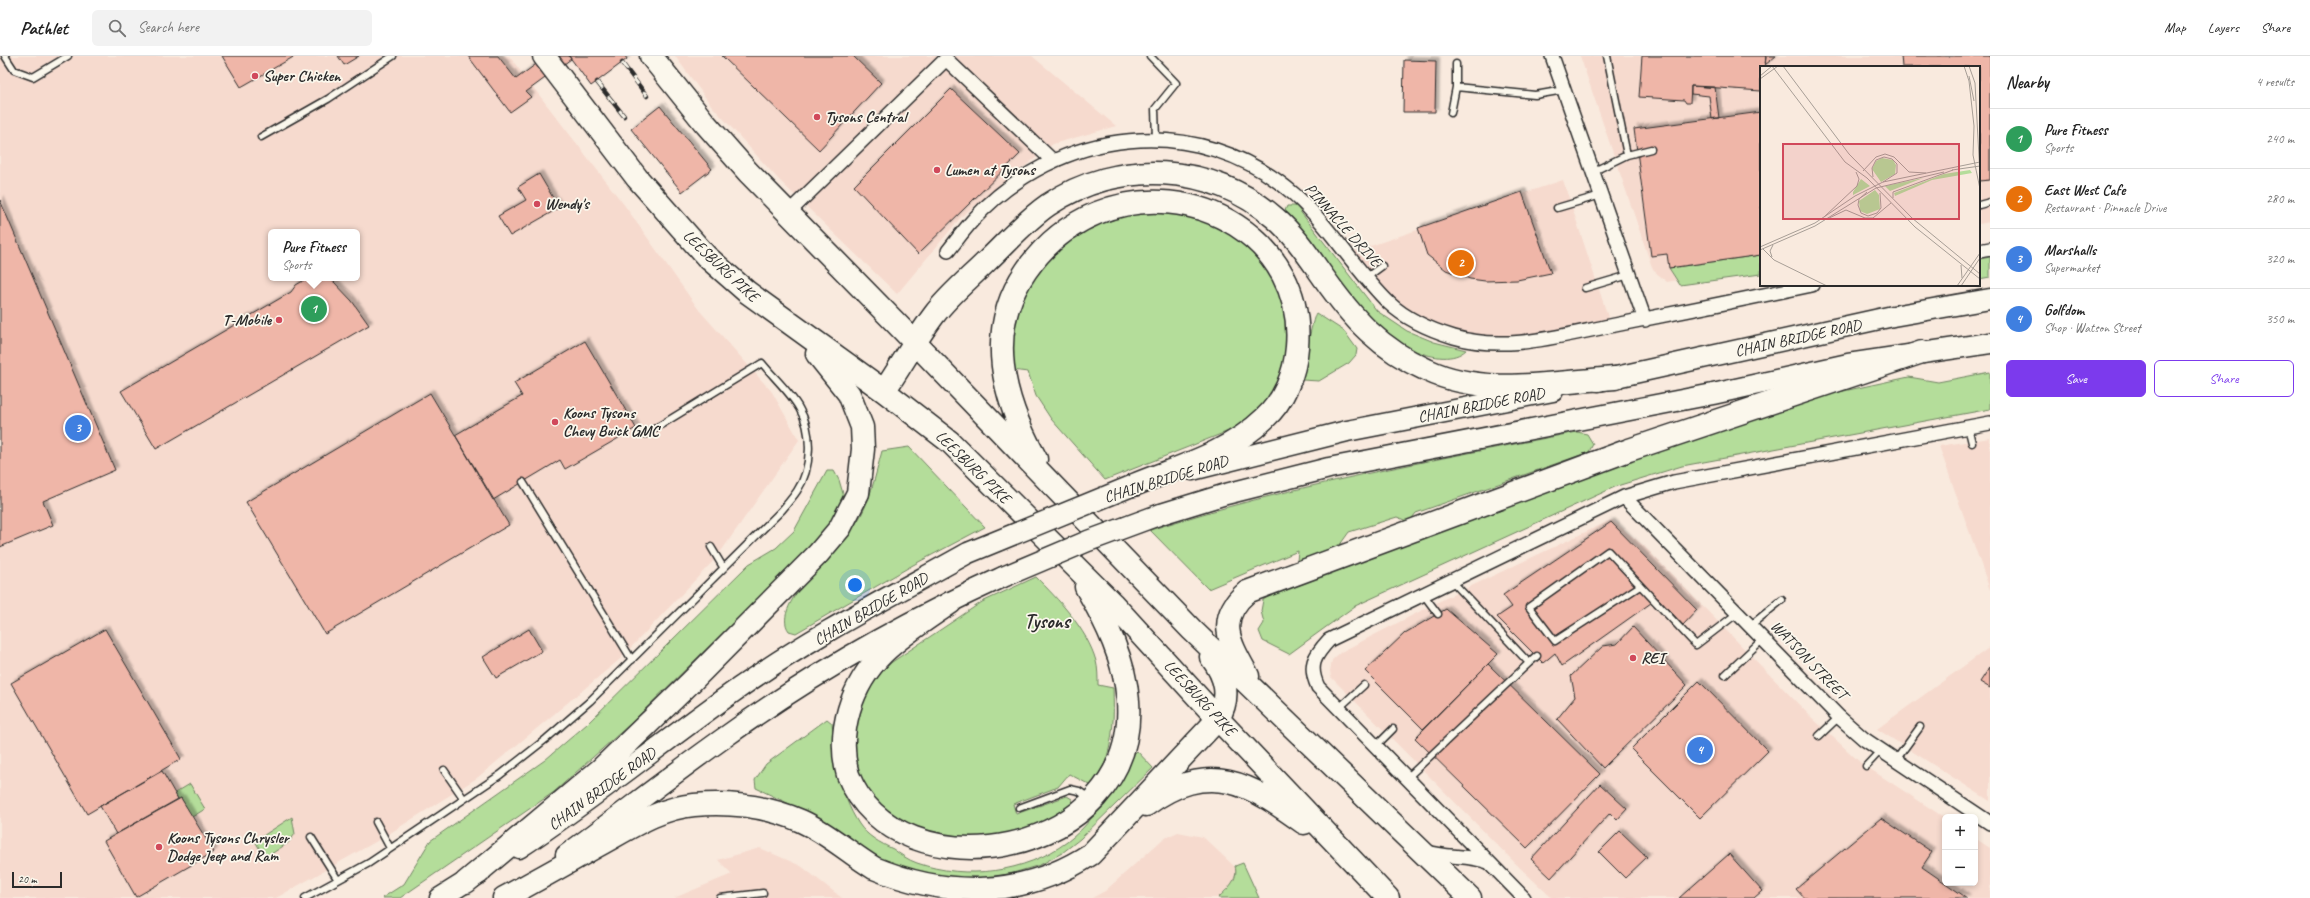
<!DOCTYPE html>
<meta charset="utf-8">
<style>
body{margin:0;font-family:Caveat,sans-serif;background:#f2f2f2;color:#222}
.controls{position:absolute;right:12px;bottom:12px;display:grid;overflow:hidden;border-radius:6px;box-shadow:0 2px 6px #0003}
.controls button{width:36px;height:36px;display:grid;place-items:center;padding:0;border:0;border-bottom:1px solid #e0e0e0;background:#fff;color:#222;font:20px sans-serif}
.scale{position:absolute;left:12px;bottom:10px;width:50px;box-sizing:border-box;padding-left:4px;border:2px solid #2b2b2b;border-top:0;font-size:11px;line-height:14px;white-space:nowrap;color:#2b2b2b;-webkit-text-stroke:3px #fbf7ec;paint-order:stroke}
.you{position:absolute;left:855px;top:529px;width:14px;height:14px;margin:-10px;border:3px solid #fff;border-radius:50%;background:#1a73e8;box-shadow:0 0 0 6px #1a73e833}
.badge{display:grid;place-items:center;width:26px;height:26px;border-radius:50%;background:#7c3aed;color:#fff;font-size:13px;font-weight:700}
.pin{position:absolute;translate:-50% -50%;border:2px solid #fff;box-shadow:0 1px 4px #0006}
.popup{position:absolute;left:268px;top:173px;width:92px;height:52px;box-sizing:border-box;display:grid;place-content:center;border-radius:6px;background:#fff;filter:drop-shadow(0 1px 3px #0005);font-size:13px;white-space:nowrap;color:#767676}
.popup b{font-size:15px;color:#222}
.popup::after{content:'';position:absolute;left:50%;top:100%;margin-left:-8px;border:8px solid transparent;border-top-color:#fff}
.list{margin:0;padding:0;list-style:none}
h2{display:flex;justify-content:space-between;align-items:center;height:52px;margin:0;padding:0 16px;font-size:17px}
h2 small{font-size:13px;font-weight:400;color:#767676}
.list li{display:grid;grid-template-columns:26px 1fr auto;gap:12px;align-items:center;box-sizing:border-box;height:60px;padding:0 16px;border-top:1px solid #e0e0e0}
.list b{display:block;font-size:15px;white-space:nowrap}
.list p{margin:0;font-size:13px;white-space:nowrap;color:#767676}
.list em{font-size:13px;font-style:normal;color:#767676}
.actions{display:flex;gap:8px;padding:12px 16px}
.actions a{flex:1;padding:9px 0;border:1px solid #7c3aed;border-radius:6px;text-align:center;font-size:14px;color:#7c3aed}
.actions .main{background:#7c3aed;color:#fff}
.icon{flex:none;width:22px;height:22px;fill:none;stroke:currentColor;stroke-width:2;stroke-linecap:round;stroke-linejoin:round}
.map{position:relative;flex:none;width:1990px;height:842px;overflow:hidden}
header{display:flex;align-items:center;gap:24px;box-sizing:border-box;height:56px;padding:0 20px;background:#fff;border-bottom:1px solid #e0e0e0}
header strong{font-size:19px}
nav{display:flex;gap:22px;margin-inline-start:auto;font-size:14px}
.search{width:280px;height:36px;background:#f2f2f2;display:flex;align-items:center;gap:10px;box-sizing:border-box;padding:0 14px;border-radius:6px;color:#767676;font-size:15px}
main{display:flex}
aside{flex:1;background:#fff}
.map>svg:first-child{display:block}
.built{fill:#f6dace;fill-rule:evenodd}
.green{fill:#b4dd9a;stroke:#708462}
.building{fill:#efb6a8;stroke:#2b2b2b;filter:url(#shadow)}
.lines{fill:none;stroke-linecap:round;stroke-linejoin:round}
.lane-casing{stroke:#2b2b2b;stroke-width:9}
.street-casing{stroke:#2b2b2b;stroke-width:16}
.primary-casing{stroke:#2b2b2b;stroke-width:23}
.highway-casing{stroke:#2b2b2b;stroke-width:25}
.lane{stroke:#fbf7ec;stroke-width:6}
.street{stroke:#fbf7ec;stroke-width:13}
.primary{stroke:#fbf7ec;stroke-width:20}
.highway{stroke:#fbf7ec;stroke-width:22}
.rail-casing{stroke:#2b2b2b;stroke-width:4.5}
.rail{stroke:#fbf7ec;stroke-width:3;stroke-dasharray:9;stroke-linecap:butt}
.primary-bridge-casing{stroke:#2b2b2b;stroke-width:23;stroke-linecap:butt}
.primary-bridge{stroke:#fbf7ec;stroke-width:20}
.poi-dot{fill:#d1495b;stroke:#fbf7ec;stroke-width:1.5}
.labels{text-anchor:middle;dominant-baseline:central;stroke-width:3.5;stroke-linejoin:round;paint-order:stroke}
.poi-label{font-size:16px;font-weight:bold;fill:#2b2b2b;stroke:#fbf7ec;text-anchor:start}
.street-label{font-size:16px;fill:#2b2b2b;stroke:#fbf7ec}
.district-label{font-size:20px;font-weight:bold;fill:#2b2b2b;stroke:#fbf7ec}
.inset-road{fill:none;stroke:#a79e96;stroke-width:1}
.view{fill:#d1495b;fill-opacity:0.15;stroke:#d1495b;stroke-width:2}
.inset-edge{fill:none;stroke:#2b2b2b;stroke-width:2}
</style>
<header>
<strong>Pathlet</strong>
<div class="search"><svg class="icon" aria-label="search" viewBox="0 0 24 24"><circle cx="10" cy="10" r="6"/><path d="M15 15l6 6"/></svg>Search here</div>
<nav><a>Map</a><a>Layers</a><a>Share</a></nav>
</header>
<main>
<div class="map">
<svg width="1990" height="842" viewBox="0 0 1990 842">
<defs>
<filter id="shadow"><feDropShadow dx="3.5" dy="-3.5" stdDeviation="1" flood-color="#0004"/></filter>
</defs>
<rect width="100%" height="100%" fill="#f9eade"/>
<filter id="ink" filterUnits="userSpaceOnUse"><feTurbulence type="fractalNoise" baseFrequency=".025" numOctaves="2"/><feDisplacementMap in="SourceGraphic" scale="8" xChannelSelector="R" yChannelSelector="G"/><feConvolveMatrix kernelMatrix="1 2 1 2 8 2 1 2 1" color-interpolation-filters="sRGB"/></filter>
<g filter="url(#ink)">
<!-- built -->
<path class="built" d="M0,0H509L625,150L699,254L772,336L799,384L717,501L619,604L477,722L384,781L276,842H0ZM271,176H357V222H271Z
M675,0H1032L1116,70L1053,88L962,160L897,238L779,124L711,49Z
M1580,0H1990V166L1979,168V11H1761V209L1667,226L1653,214Z
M1563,124L1611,270L1510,289L1458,284L1382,239L1353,196Z
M1990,382V534L1939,390Z
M1611,464L1643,489L1810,660L1861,707L1945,762V827H1975V782L1990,792V842H1552L1515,807L1331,621L1330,615L1332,604L1341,596L1446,542Z
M1990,591V745L1877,673Z
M1178,776L1203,781L1252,827L1238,842H1092L1105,835L1163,783Z
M760,792L801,810L842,842H674L732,818L718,804Z"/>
<!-- green -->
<path class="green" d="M1287,150H1296L1377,255L1407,275L1434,286L1466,294C1442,316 1386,284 1367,263C1357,253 1349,241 1340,229C1321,205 1303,181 1284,157Z
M1182,155C1197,161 1230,171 1241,180C1288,217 1302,291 1268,342C1259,355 1244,365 1231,374L1105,424L1051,363L1036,340L1028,316L1012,314L1014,260L1030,228L1053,196L1088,170L1122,158Z
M1761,199V218L1680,229L1669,212Z
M1990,201V221L1979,223V203Z
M1316,257L1344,275L1357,293L1356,299L1349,307L1319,325L1302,324C1303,314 1312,263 1316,257Z
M1990,316V353L1682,410L1617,430L1355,550L1289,598L1263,585L1259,575L1264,567L1261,555L1263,544L1279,534L1633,401L1825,339L1909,321L1938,326Z
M1577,376L1587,378L1593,388L1589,396L1416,457L1409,466L1397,461L1349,476L1339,490L1297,505L1298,495L1208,533L1150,474C1290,429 1434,404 1577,376Z
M909,391L985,471L913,509L796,577L789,575C769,549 841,490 855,469C870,448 875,420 882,395Z
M827,415H834L839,424L844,441L835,460L819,482L630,668L554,736L400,842H382L404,828L430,785L545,704L587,668L749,508L776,492L794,475Z
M1036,521C1058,543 1087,573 1096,605C1098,612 1098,622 1098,629L1113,632C1114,660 1114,685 1103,712C1100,719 1099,726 1092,730L1069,718L1058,731L1013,748L1016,758L1067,740L1072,743L1073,749L1007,792L901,777L861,724L856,704L853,678L862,644L877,621L892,606L982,546Z
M827,663L832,667C836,703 839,737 859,768C867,780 880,787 893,793C900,798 908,804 917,807C966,824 1025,817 1067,786C1086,772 1102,750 1114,730C1121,718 1126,704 1137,695L1153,712L1080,783L1062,797L1040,809L1013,817L947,830L867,798L825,765L756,732L755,724L766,708Z
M190,728L205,753L192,761L181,742L178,743L175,737Z
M292,761L295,778L288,787L265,802L255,785Z
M1243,807L1259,842H1218C1227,833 1239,824 1235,810Z"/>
<!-- building -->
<path class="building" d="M222,0H295L241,31Z
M338,0H359L344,9Z
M468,0H498L516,23L547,0H569L571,3L526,36L531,41L510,56Z
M569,0H625L627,3L591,30Z
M722,0H853L881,27L819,94Z
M1642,0H1766L1765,11H1761V35L1691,30L1690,47H1686L1684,44L1639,41Z
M1766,0H1776L1765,9Z
M1901,0H1990V124L1979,125V11H1902Z
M1404,4L1436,5L1435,56H1403Z
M1691,30L1715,31L1719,62L1712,63L1709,40L1691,38Z
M951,33L1020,98L918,198L854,130Z
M660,50L712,113L682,136L631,73Z
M1761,56V199L1669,212L1667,198L1651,200L1634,73Z
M539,118L559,152L510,180L498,160L526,144L518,131Z
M1522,136L1551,217L1517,224L1485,225L1470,223L1446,214L1427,199L1418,172Z
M0,144L115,414L43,445L53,469L0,491Z
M308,222H327L334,226L352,245L369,269L156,393L121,335L291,236L296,229Z
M585,285L636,372L565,413L560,404L493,444L455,379L522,340L514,327Z
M430,337L509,469L325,578L246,446Z
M1611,466L1697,554L1683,569L1658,542L1562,610L1555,597L1543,607L1497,561L1512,551L1503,539Z
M1446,553L1498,598L1423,673L1365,615L1405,577Z
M1633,571L1687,629L1603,712L1557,663L1575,641L1571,620L1603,590L1617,588Z
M105,573L181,703L87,758L11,627Z
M529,573L542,595L496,622L483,601Z
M1488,608L1600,718L1527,792L1415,682Z
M1990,611V632L1980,626Z
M1699,625L1768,695L1700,762L1631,693Z
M162,715L178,743L116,778L100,750Z
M1600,728L1627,753L1617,764L1610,757L1551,822L1531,803Z
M181,742L214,796L136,841L104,785Z
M1881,762L1932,796L1922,811L1967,842H1804L1796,833Z
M1620,775L1647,801L1625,822L1599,796Z
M1729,798L1762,835L1754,842H1679Z"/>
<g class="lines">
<!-- lane casing -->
<g class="lane-casing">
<path id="lane" d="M5,0L14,14L33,21L68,0
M1150,0L1176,27L1155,53L1156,83
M1456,31L1535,39L1564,34
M1451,57L1456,31V8
M261,81L328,43L393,0
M1627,99L1651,93
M1592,116L1627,99L1607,0
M1979,149L1990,146
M1557,152L1601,139
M1367,221L1382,210
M1585,232L1629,219
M1968,371L1972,387
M523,426L632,604
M711,491L723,511
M1451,524L1529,607L1537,600
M1640,530L1555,585L1529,551L1608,495L1696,589L1739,556
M1423,538L1438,558
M1751,569L1782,544
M1725,619L1763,583
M1339,652L1364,629
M1819,680L1839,661
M1376,690L1393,673
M1896,704L1920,671
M1866,710L1881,694
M444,714L464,743
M1407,722L1529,607
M1019,752L1070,733L1079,735L1089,742
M376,766L390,792
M311,781L338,824
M305,842L369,807L500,719L546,683L590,645L782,454C787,448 793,441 797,435C812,413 813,375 799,352C790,336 774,322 762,307L646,378
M720,842L763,837"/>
</g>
<!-- street casing -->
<g class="street-casing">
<path id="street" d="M1552,0L1645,264
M788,157L946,3L1053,105
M948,195C956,185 964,174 973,164C1058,71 1198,54 1295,139C1331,171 1355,214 1389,247C1406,263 1431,274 1454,281C1505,296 1559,280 1610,270C1677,257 1745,243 1812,229
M1979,195L1990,193
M1624,441L1839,661L1864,683L1990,767
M1425,795C1446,803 1467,798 1488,806
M1524,842L1318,631C1308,610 1314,600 1329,584L1624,441L1674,426L1990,367"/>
</g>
<!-- primary casing -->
<g class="primary-casing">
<path id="primary" d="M1598,325L1893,260L1990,243
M1192,414L1347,375L1553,335
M1161,458L1226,438L1329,412L1713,338L1848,308L1990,287
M519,792C595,742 665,684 739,632C811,581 891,540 968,497
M566,799C618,761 669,721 721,684C809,620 904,566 1003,521
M440,842L480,817"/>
</g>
<!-- highway casing -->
<g class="highway-casing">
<path id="highway" d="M544,0L637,122L706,200L747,236L884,335L950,386L1112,547L1218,663L1388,842
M651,0L704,66L748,116L895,266L1192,574L1470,842
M884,335C901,310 916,283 934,259C949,239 970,222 988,204C1007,186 1026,164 1048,149C1118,102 1212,107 1275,162C1295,179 1309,201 1324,222C1353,263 1380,293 1427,314C1484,341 1554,326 1615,322
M1036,403C1003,343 984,276 1026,215C1044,189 1068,169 1097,157C1192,118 1306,184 1297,291C1295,318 1284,345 1264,363C1229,397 1178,411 1134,429
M950,547C927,563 903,578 883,597C851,629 836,676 848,719C896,842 1139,804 1128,645C1125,604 1106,566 1086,531
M1248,620C1231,589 1214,564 1247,536L1629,394L1922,296
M1146,749C1209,703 1249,727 1304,767
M466,826L601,713L691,626L818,498L840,472L858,437L863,393L862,371L849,338L817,298
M504,842C535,825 566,808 597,790C627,774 658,752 694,749C731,746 767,750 801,765C828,777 849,797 874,812C947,842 1024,842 1091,798L1218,663C1231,641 1226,621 1211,601"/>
</g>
<!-- lane -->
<use href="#lane" class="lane"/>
<!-- street -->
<use href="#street" class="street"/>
<!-- primary -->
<use href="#primary" class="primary"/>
<!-- highway -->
<use href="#highway" class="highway"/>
<!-- rail casing -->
<g class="rail-casing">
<path id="rail" d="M622,7L647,40
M597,26L624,60"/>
</g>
<!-- rail -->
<use href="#rail" class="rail"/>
<!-- primary-bridge casing -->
<g class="primary-bridge-casing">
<path id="primary-bridge" d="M968,497L1134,429
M1003,521L1088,485L1161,458"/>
</g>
<!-- primary-bridge -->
<use href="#primary-bridge" class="primary-bridge"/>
</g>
</g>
<!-- markers -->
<g class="poi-dot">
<circle cx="255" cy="20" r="4"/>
<circle cx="817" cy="61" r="4"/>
<circle cx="937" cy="114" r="4"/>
<circle cx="537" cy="148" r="4"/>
<circle cx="279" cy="264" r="4"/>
<circle cx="555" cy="366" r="4"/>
<circle cx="1633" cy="602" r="4"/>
<circle cx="159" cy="791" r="4"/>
</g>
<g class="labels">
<!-- poi labels -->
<g class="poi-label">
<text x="263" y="20">Super Chicken</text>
<text x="825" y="61">Tysons Central</text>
<text x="945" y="114">Lumen at Tysons</text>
<text x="545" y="148">Wendy's</text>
<text x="271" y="264" text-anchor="end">T-Mobile</text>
<text x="563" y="357">Koons Tysons<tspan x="563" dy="18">Chevy Buick GMC</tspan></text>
<text x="1641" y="602">REI</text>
<text x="167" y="782">Koons Tysons Chrysler<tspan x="167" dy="18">Dodge Jeep and Ram</tspan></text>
</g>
<!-- street labels -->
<g class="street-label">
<text transform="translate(1343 169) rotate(48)">PINNACLE DRIVE</text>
<text transform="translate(721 210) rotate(43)">LEESBURG PIKE</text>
<text transform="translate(1798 282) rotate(-12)">CHAIN BRIDGE ROAD</text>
<text transform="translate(1481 349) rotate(-11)">CHAIN BRIDGE ROAD</text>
<text transform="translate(973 411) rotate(44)">LEESBURG PIKE</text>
<text transform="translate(1166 423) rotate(-17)">CHAIN BRIDGE ROAD</text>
<text transform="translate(871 553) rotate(-30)">CHAIN BRIDGE ROAD</text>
<text transform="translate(1809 604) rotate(46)">WATSON STREET</text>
<text transform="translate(1200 642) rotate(47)">LEESBURG PIKE</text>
<text transform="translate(602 733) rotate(-36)">CHAIN BRIDGE ROAD</text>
</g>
<!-- district labels -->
<g class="district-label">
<text x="1047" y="565">Tysons</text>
</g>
</g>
<!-- overview -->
<g transform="translate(1760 10)">
<rect width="220" height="220" fill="#f9eade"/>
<path d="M122,92L133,94L136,99L135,108L121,116L112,103L116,95ZM210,104L212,107L172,114L135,130L134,127L184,108ZM163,112L130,125L125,120ZM101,113L110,120L93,129V126ZM115,124L119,129L120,143L107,148L100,145L99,135Z" fill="#b4dd9a"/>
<path class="inset-road" d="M12,0L85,96L107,112L155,161L220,213M23,0L89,88L152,152L220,208M204,0L209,15L214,60L213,89L220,123M209,0L215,17L220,110M0,10L12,0M209,10L214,35M0,13L18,0M192,104L220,100M103,105L116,91L125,88L134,91L149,106L166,107M113,111L112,102L116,94L124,91L132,93L137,98V107L123,116M107,126L99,133L98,139L101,147L108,150L117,147L121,142L120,127M133,132V126L193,104M64,151L97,120L99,113L96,106M67,153L86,144L105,152H113L131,137M0,181L55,157L95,130L123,116L220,96M3,183L14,194L67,220M0,184L55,160L116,122L184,106M12,191L10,185L13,179M201,199L202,212M197,220L220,187M201,220L220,192"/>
<path class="view" d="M23,78H199V153H23Z"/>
<rect width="220" height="220" class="inset-edge"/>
</g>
</svg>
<div class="controls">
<button>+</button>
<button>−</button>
</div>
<div class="scale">20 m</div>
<div class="you"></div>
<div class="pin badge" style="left:314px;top:253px;background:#2e9e5b">1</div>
<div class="popup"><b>Pure Fitness</b>Sports</div>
<div class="pin badge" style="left:1461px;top:207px;background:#e8710a">2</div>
<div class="pin badge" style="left:78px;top:372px;background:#3f7fe0">3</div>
<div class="pin badge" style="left:1700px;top:694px;background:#3f7fe0">4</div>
</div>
<aside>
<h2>Nearby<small>4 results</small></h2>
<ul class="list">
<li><span class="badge" style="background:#2e9e5b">1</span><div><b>Pure Fitness</b><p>Sports</p></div><em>240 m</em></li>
<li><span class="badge" style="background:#e8710a">2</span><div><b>East West Cafe</b><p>Restaurant · Pinnacle Drive</p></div><em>280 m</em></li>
<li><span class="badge" style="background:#3f7fe0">3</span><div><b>Marshalls</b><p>Supermarket</p></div><em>320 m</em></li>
<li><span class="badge" style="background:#3f7fe0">4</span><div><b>Golfdom</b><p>Shop · Watson Street</p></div><em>350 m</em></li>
</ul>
<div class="actions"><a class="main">Save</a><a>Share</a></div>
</aside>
</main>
